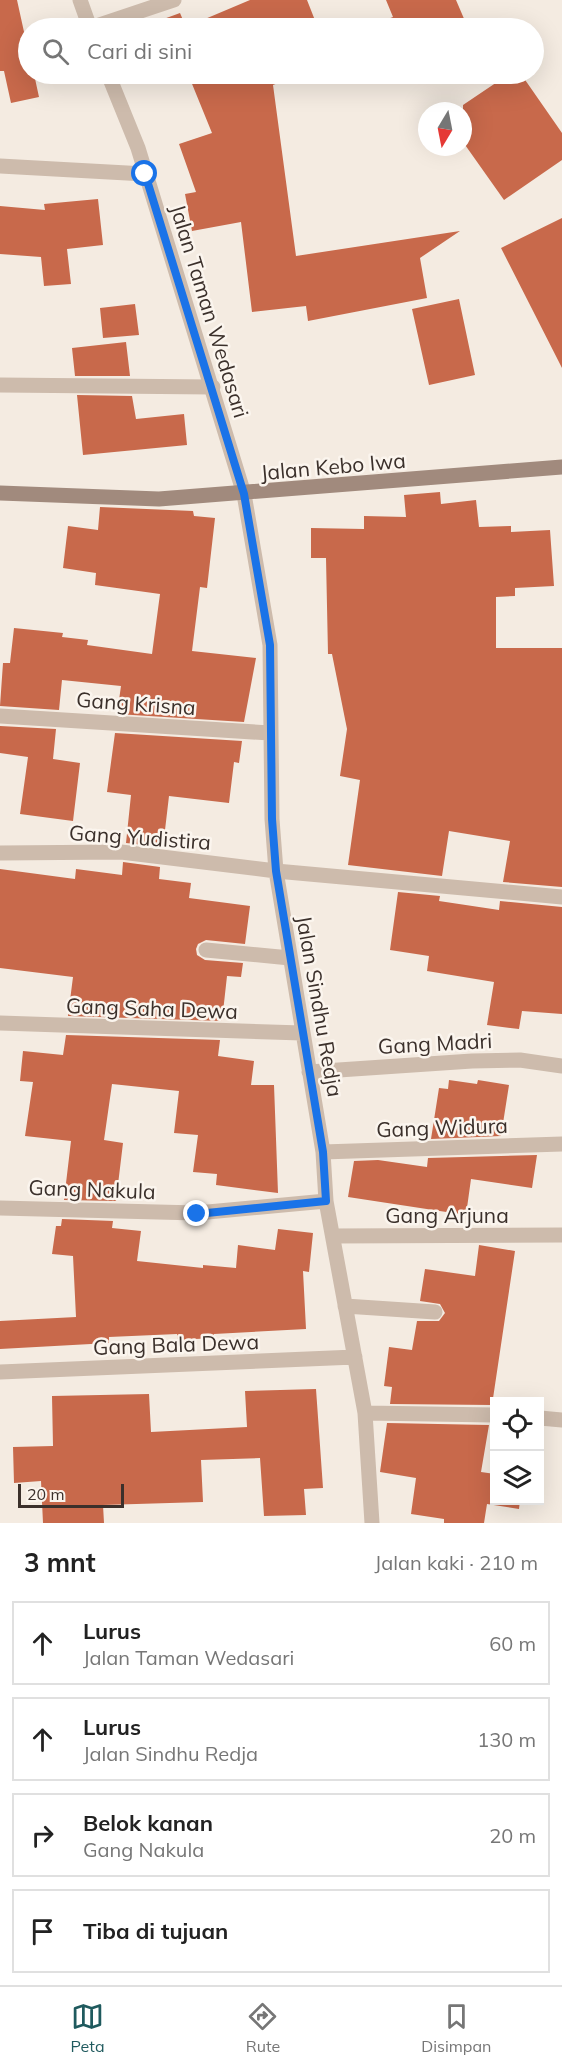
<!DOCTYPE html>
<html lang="id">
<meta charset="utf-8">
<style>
body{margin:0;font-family:Mulish,sans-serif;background:#f6f6f6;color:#222}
.controls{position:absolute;right:18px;bottom:18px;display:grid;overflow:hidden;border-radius:0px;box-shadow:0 6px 24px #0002}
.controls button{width:54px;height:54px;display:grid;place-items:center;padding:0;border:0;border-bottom:2px solid #e0e0e0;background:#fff;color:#222;font:30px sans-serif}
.compass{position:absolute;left:418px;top:102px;width:54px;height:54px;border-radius:50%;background:#fff;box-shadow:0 6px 24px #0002;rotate:190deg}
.scale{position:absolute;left:18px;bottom:15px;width:106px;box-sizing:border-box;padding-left:6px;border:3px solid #3b302b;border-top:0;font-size:16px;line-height:21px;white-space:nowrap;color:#3b302b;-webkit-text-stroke:4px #fbf5ee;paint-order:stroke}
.stop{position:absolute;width:18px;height:18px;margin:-14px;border:4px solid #1a73e8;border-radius:50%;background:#fff}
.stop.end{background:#1a73e8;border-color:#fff;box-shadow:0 2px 6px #0008}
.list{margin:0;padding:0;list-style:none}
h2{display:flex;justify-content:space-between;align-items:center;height:78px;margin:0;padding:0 24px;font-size:26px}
h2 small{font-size:20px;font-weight:400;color:#767676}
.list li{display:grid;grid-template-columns:39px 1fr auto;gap:18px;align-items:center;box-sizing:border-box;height:84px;margin:0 12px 12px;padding:0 12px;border:2px solid #e0e0e0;border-radius:0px}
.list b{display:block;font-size:22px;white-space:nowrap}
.list p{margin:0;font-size:20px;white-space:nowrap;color:#767676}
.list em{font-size:20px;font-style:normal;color:#767676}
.icon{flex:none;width:33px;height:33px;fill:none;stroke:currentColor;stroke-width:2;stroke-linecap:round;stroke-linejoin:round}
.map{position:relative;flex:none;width:562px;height:1523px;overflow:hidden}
.search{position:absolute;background:#fff;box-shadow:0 6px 24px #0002;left:18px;right:18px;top:18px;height:66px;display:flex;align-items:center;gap:15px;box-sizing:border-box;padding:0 21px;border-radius:33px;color:#767676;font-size:22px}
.sheet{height:462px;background:#fff}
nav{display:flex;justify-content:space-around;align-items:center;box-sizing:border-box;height:84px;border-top:2px solid #e0e0e0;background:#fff;font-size:16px;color:#767676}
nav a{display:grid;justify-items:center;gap:3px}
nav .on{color:#1f5a5e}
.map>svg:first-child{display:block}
.building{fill:#c8694b}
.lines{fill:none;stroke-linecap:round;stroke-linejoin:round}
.lane{stroke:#cdbbac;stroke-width:15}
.street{stroke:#cdbbac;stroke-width:15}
.secondary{stroke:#a18a7d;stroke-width:15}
.route{stroke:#1a73e8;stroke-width:8}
.labels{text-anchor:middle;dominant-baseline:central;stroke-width:5;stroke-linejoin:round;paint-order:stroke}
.street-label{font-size:21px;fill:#3b302b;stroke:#fbf5ee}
</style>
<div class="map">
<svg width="562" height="1523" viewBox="0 0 562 1523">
<rect width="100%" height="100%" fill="#f4ebe1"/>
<!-- building -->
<path class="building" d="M0,0H17L28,50V74H34L39,97L11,103L4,71H0Z
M250,0H307L318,28H139L180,13L186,27Z
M386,0H456L468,28H364L393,17Z
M188,74H301L273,85L296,256L460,231L420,258L427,298L308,321L306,306L252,312L241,222L192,231L185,194L196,192L179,144L212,133Z
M509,74H521L562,133V160L504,200L463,142V105Z
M98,199L103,245L67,249L71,284L44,286L41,257L0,254V206L45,210L44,204Z
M562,218V368L501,248Z
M459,299L475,375L429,385L412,309Z
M135,304L139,335L103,338L100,308Z
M126,342L130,376H75L72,348Z
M77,395L132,396L136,419L184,414L187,445L83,455Z
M440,492L441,504L476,500L479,527L511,526V532L550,530L554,586L515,588V596L496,597V648H562V887L503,882L510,841L449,831L442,876L348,865L360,780L340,776L347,729L332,654H328L326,558H311V528L364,529V516L406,517L404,495Z
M100,507L193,511L194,516L215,518L207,588L200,587L192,651L256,658L244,722L117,714L121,686L62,680L59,710L0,706L3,663H10L14,628L63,633L62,637L88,640L87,645L152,654L160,594L95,585L96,573L63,568L68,526L98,530Z
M0,726L56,729L53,759L80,763L73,821L20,814L28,757L0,753Z
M115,733L242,741L239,763L234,762L229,803L169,796L163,847L126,843L131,795L107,792Z
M123,862L160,867L159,879L191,883L189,898L250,906L245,944L206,940L198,944L196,949L197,955L205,960L243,963L241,977L227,976L222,1021L68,1016L73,977L0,968V869L75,879L76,869L122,875Z
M398,892L440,896L439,901L499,910L500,901L562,907V1014L522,1011L519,1029L487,1025L494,982L427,971L429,956L390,950Z
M66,1035L220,1040L218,1056L254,1061L251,1085H274L278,1193L216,1185L217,1174L193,1172L198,1135L174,1133L179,1091L112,1084L104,1140L123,1143L116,1201L64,1200L71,1141L25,1136L33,1082L20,1081L23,1051L63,1055Z
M449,1080L477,1084L478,1080L509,1085L501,1136L431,1139L439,1088L448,1089Z
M537,1155L532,1188L471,1179L466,1215L348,1197L354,1161L378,1160L427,1167L428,1158Z
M62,1219L113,1221L112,1228L141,1231L137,1261L203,1268V1265L236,1268L238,1245L275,1250L278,1229L313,1233L309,1272L303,1271L306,1329L214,1334V1338L177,1340V1334L109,1337V1343L0,1349V1321L76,1317L73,1256L52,1254L56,1226H61Z
M479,1245L515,1251L492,1405L390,1404L392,1387L384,1386L389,1347L412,1350L417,1321H439L445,1313L440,1304L420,1301L425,1269L475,1276Z
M316,1389L323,1488L304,1489L306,1515L264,1516L260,1458L201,1460L203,1502L103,1505L104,1523H43L41,1481L14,1483L13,1447L53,1446L52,1396L149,1394L151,1432L247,1427L245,1391Z
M387,1423L489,1425L481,1472L495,1474V1500H520L519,1509L487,1504L484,1523H444V1519L411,1514L416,1478L380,1472Z"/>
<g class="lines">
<!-- lane -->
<path class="lane" d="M0,385L213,387
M276,871L562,897"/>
<!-- street -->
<path class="street" d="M80,0L90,28
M90,28L174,0
M108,74L138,148L244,494L270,645L272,819L276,871L323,1152L326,1201L365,1413L372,1523
M0,166L145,174
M0,716L270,733
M0,853L121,852L276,871
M206,950L290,958
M0,1023L302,1033
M309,1072L472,1061L520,1060L562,1066
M323,1152L562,1144
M0,1208L197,1213L326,1201
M333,1236L562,1235
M345,1306L435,1312
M0,1372L355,1357
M365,1413L494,1415
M540,1418L562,1420"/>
<!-- secondary -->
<path class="secondary" d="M0,493L159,499L562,467"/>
</g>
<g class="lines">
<!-- route -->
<path class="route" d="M145,174L244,494L270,645L272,819L276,871L323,1152L326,1201L197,1214"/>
</g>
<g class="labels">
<!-- street labels -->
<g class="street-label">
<text transform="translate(210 311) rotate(73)">Jalan Taman Wedasari</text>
<text transform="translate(333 466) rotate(-5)">Jalan Kebo Iwa</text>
<text transform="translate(136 703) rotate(4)">Gang Krisna</text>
<text transform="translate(140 837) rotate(4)">Gang Yudistira</text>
<text transform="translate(320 1006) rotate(80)">Jalan Sindhu Redja</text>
<text transform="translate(152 1008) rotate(2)">Gang Saha Dewa</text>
<text transform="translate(435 1043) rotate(-3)">Gang Madri</text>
<text transform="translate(442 1127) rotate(-2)">Gang Widura</text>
<text transform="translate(92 1189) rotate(2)">Gang Nakula</text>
<text x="447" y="1215">Gang Arjuna</text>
<text transform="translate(176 1344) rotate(-2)">Gang Bala Dewa</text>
</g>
</g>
</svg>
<div class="controls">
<button><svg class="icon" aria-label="locate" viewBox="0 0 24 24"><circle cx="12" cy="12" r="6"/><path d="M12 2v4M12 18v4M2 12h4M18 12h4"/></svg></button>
<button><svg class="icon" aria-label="layers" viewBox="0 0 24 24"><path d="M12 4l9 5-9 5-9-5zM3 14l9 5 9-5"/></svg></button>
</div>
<svg class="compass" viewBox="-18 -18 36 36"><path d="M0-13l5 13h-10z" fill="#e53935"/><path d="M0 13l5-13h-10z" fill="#767676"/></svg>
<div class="scale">20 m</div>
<div class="stop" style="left:145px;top:174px"></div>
<div class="stop end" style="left:197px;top:1214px"></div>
<div class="search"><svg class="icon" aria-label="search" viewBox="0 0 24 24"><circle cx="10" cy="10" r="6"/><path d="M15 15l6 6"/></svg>Cari di sini</div>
</div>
<section class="sheet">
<h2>3 mnt<small>Jalan kaki · 210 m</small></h2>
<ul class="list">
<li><svg class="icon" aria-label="ahead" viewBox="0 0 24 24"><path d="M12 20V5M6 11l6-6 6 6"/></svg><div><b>Lurus</b><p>Jalan Taman Wedasari</p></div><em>60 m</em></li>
<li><svg class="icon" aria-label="ahead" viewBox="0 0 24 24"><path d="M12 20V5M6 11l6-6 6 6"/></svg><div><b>Lurus</b><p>Jalan Sindhu Redja</p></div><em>130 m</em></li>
<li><svg class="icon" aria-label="right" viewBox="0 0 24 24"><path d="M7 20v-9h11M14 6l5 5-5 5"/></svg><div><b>Belok kanan</b><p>Gang Nakula</p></div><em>20 m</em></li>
<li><svg class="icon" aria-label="arrive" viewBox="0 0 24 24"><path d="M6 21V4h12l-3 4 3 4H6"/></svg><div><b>Tiba di tujuan</b></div></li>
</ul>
</section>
<nav>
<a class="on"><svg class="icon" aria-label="map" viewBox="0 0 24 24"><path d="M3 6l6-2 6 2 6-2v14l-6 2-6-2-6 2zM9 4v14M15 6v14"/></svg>Peta</a>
<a><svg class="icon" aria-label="directions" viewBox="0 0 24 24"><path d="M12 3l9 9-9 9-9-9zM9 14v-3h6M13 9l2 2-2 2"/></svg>Rute</a>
<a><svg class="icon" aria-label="saved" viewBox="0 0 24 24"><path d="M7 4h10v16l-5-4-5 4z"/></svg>Disimpan</a>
</nav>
